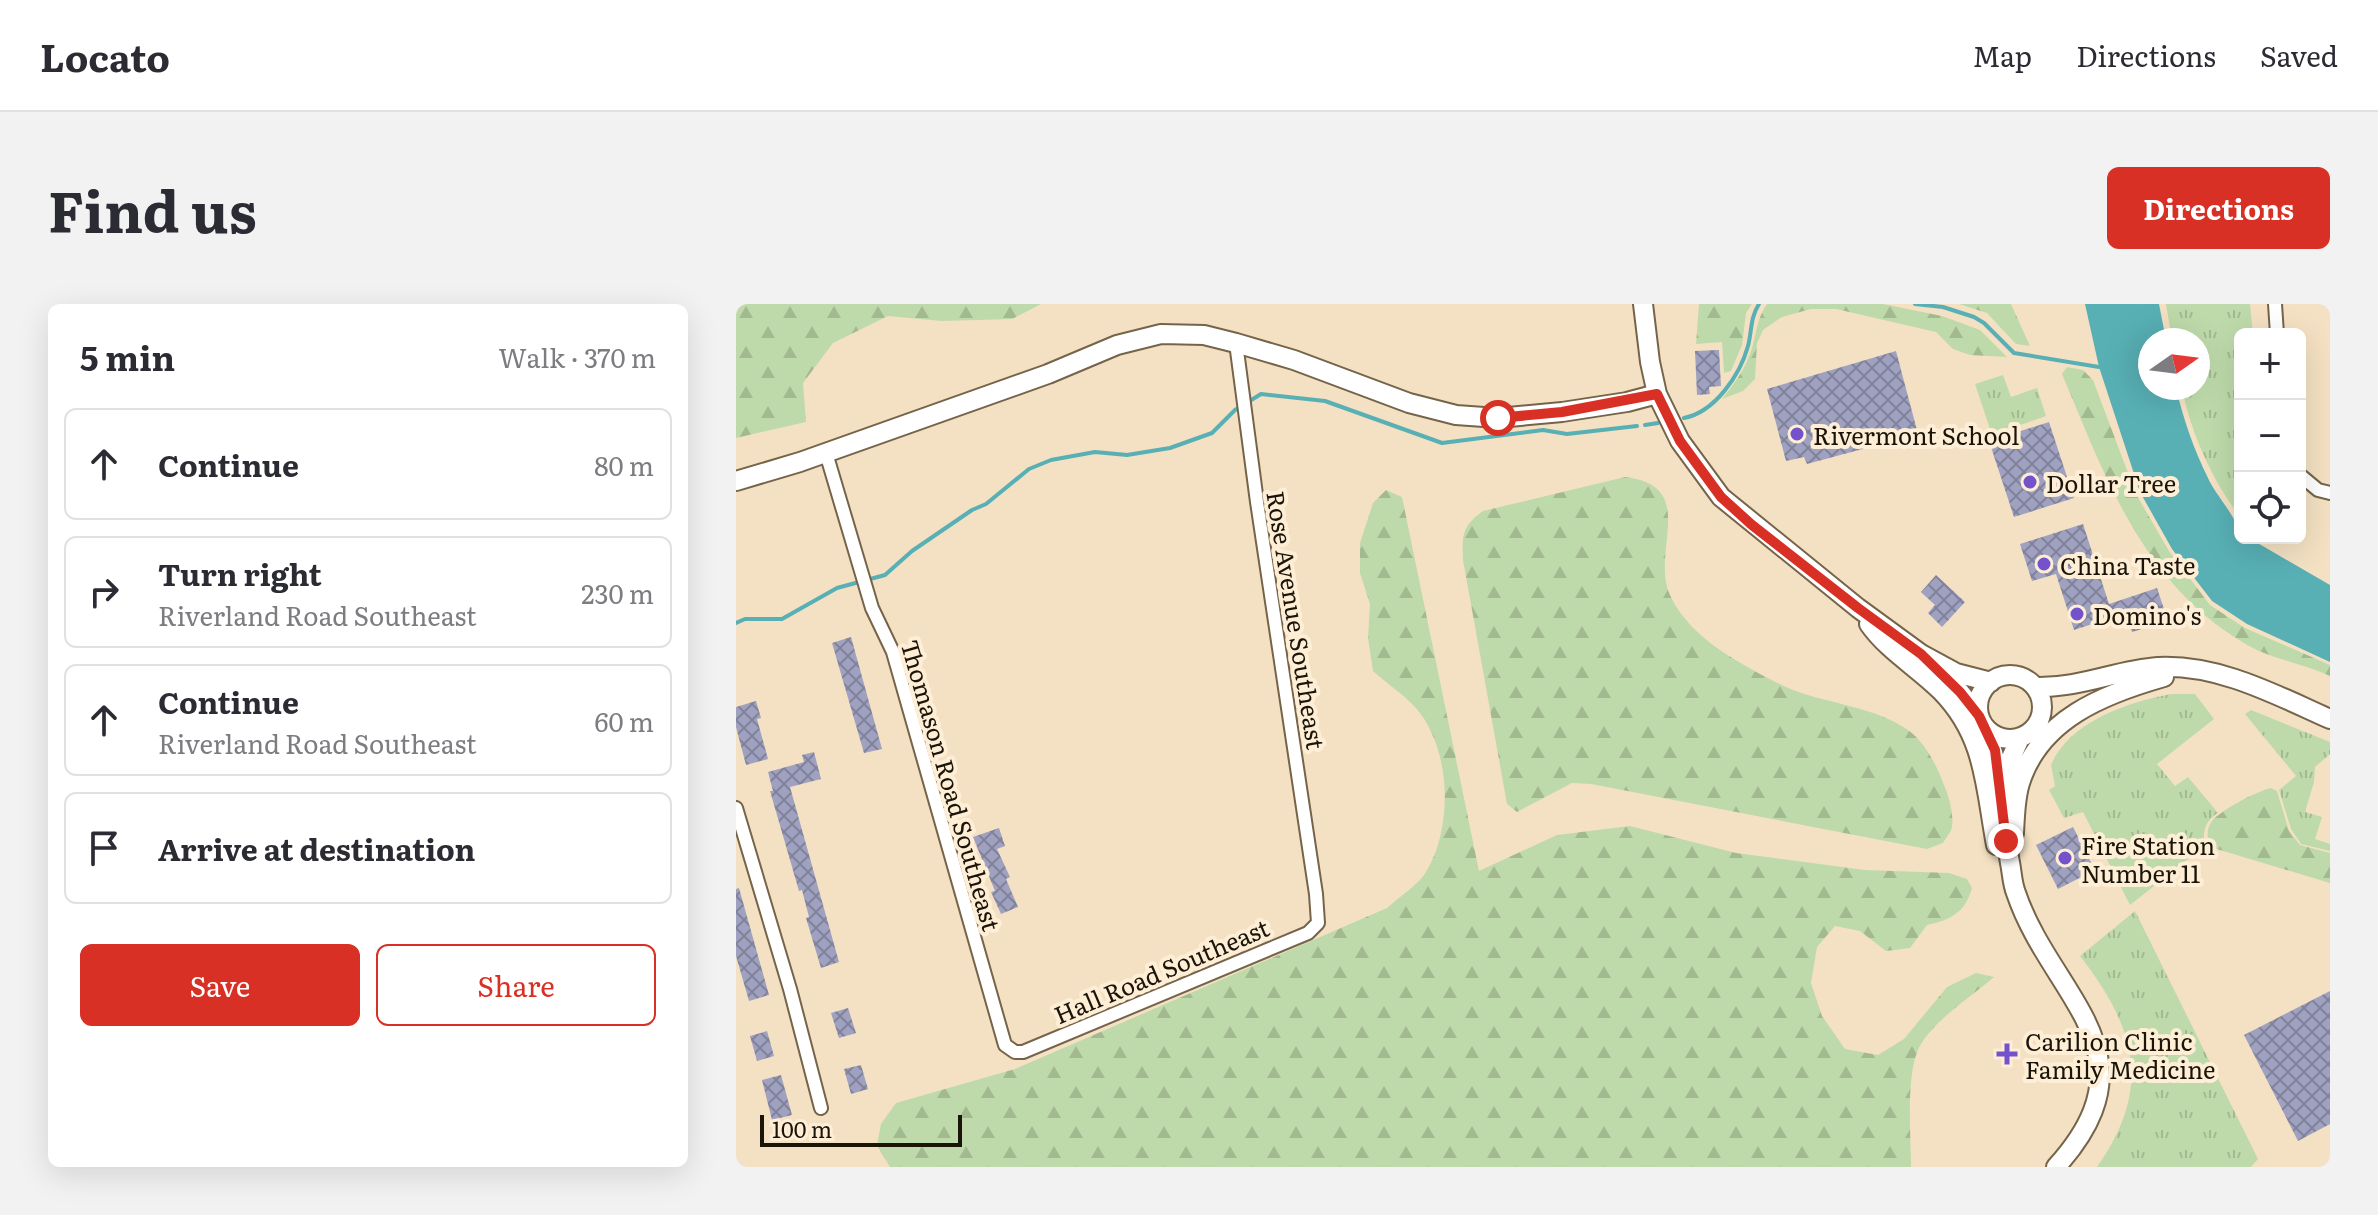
<!DOCTYPE html>
<meta charset="utf-8">
<style>
body{margin:0;font-family:Literata,serif;background:#f2f2f3;color:#2b2b33}
.controls{position:absolute;right:24px;top:24px;display:grid;overflow:hidden;border-radius:12px;box-shadow:0 8px 32px #0002}
.controls button{width:72px;height:72px;display:grid;place-items:center;padding:0;border:0;border-bottom:2px solid #e1e1e2;background:#fff;color:#2b2b33;font:40px sans-serif}
.compass{position:absolute;left:1402px;top:24px;width:72px;height:72px;border-radius:50%;background:#fff;box-shadow:0 8px 32px #0002;rotate:76deg}
.scale{position:absolute;left:24px;bottom:20px;width:202px;box-sizing:border-box;padding-left:8px;border:4px solid #1a1409;border-top:0;font-size:22px;line-height:28px;white-space:nowrap;color:#1a1409;-webkit-text-stroke:6px #feeed6;paint-order:stroke}
.stop{position:absolute;width:24px;height:24px;margin:-18px;border:6px solid #d93025;border-radius:50%;background:#fff}
.stop.end{background:#d93025;border-color:#fff;box-shadow:0 2px 8px #0008}
.list{margin:0;padding:0;list-style:none}
h2{display:flex;justify-content:space-between;align-items:center;height:104px;margin:0;padding:0 32px;font-size:34px}
h2 small{font-size:26px;font-weight:400;color:#7c7c81}
.list li{display:grid;grid-template-columns:52px 1fr auto;gap:24px;align-items:center;box-sizing:border-box;height:112px;margin:0 16px 16px;padding:0 16px;border:2px solid #e1e1e2;border-radius:12px}
.list b{display:block;font-size:30px;white-space:nowrap}
.list p{margin:0;font-size:26px;white-space:nowrap;color:#7c7c81}
.list em{font-size:26px;font-style:normal;color:#7c7c81}
.actions{display:flex;gap:16px;padding:24px 32px}
.actions a{flex:1;padding:18px 0;border:2px solid #d93025;border-radius:12px;text-align:center;font-size:28px;color:#d93025}
.actions .main{background:#d93025;color:#fff}
.icon{flex:none;width:44px;height:44px;fill:none;stroke:currentColor;stroke-width:2;stroke-linecap:round;stroke-linejoin:round}
.map{position:relative;flex:none;width:1594px;height:863px;overflow:hidden;border-radius:12px}
header{display:flex;align-items:center;gap:48px;box-sizing:border-box;height:112px;padding:0 40px;background:#fff;border-bottom:2px solid #e1e1e2}
header strong{font-size:38px}
nav{display:flex;gap:44px;margin-inline-start:auto;font-size:28px}
.intro{display:flex;align-items:center;justify-content:space-between;box-sizing:border-box;height:192px;padding:0 48px}
h1{margin:0;font-size:56px}
.button{padding:20px 36px;border-radius:12px;background:#d93025;color:#fff;font-size:28px;font-weight:700}
main{display:flex;gap:48px;padding:0 48px}
aside{flex:1;background:#fff;border-radius:12px;box-shadow:0 8px 32px #0002}
.map>svg:first-child{display:block}
.grass{fill:url(#grass-tufts)}
.forest{fill:url(#forest-firs)}
.water{fill:#58b0b5}
.lines{fill:none;stroke-linecap:round;stroke-linejoin:round}
.stream{stroke:#58b0b5;stroke-width:4}
.building{fill:url(#building-cross-hatch)}
.street-casing{stroke:#75644a;stroke-width:16}
.secondary-casing{stroke:#75644a;stroke-width:22}
.street{stroke:#fff;stroke-width:12}
.secondary{stroke:#fff;stroke-width:18}
.route{stroke:#d93025;stroke-width:10}
.poi-dot{fill:#7352cb;stroke:#feeed6;stroke-width:3}
.labels{text-anchor:middle;dominant-baseline:central;stroke-width:8;stroke-linejoin:round;paint-order:stroke}
.poi-label{font-size:24px;fill:#1a1409;stroke:#feeed6;text-anchor:start}
.street-label{font-size:24px;fill:#1a1409;stroke:#feeed6}
</style>
<header>
<strong>Locato</strong>
<nav><a>Map</a><a>Directions</a><a>Saved</a></nav>
</header>
<div class="intro"><h1>Find us</h1><a class="button">Directions</a></div>
<main>
<aside>
<h2>5 min<small>Walk · 370 m</small></h2>
<ul class="list">
<li><svg class="icon" aria-label="ahead" viewBox="0 0 24 24"><path d="M12 20V5M6 11l6-6 6 6"/></svg><div><b>Continue</b></div><em>80 m</em></li>
<li><svg class="icon" aria-label="right" viewBox="0 0 24 24"><path d="M7 20v-9h11M14 6l5 5-5 5"/></svg><div><b>Turn right</b><p>Riverland Road Southeast</p></div><em>230 m</em></li>
<li><svg class="icon" aria-label="ahead" viewBox="0 0 24 24"><path d="M12 20V5M6 11l6-6 6 6"/></svg><div><b>Continue</b><p>Riverland Road Southeast</p></div><em>60 m</em></li>
<li><svg class="icon" aria-label="arrive" viewBox="0 0 24 24"><path d="M6 21V4h12l-3 4 3 4H6"/></svg><div><b>Arrive at destination</b></div></li>
</ul>
<div class="actions"><a class="main">Save</a><a>Share</a></div>
</aside>
<div class="map">
<svg width="1594" height="863" viewBox="0 0 1594 863">
<defs>
<pattern id="grass-tufts" width="24" height="20" patternUnits="userSpaceOnUse" patternTransform="scale(2)"><rect width="24" height="20" fill="#bedaaa"/><path d="M3 7l-1-3M5 7V3M7 7l1-3M15 17l-1-3M17 17v-4M19 17l1-3" fill="none" stroke="#a3ba91"/></pattern>
<pattern id="forest-firs" width="22" height="20" patternUnits="userSpaceOnUse" patternTransform="scale(2)"><rect width="22" height="20" fill="#bedaaa"/><path d="M5 1l3.5 6h-7zM16 11l3.5 6h-7z" fill="#a3ba91"/></pattern>
<pattern id="building-cross-hatch" width="8" height="8" patternUnits="userSpaceOnUse" patternTransform="scale(2)"><rect width="8" height="8" fill="#9fa1c0"/><path d="M0 0l8 8M0 8l8-8" fill="none" stroke="#81829a"/></pattern>
</defs>
<rect width="100%" height="100%" fill="#f4e1c3"/>
<!-- grass -->
<path class="grass" d="M1430,0H1514L1517,30H1504V213C1476,175 1455,130 1446,84H1462V36H1436Z
M1267,71L1275,93L1301,84L1310,112L1256,131L1239,80Z
M1435,390H1459L1478,415L1421,460L1439,482L1452,473L1482,509C1469,516 1466,529 1469,542L1394,601L1347,508L1328,514L1313,486L1319,482L1315,461C1333,418 1392,398 1435,390Z
M1515,406L1594,438V450L1579,463L1578,478L1569,508L1586,513L1579,535L1594,540V547L1565,540L1555,525L1543,486L1560,472L1509,410Z
M1399,607L1522,855L1515,863H1361C1417,784 1400,724 1344,652Z"/>
<!-- forest -->
<path class="forest" d="M0,0H305L276,15L206,17L152,12L97,39L67,79L70,118L0,134Z
M963,0H1016L1010,9L1006,41L995,67L988,69L986,38L960,40Z
M1031,0H1147L1206,12L1244,26L1271,53L1234,51L1217,45L1200,28L1100,5H1075L1046,13L1027,26L1021,39L1019,75L1007,87L986,95C999,79 1010,64 1016,44C1021,27 1021,14 1031,0Z
M1223,0H1275L1294,42L1280,40L1251,9Z
M1331,63L1347,66L1357,76L1400,190L1433,247L1474,301L1509,324L1594,361V372C1566,359 1534,355 1508,339C1406,279 1369,172 1326,70Z
M889,173C964,182 914,247 934,291C946,318 973,340 998,355C1016,366 1038,378 1057,386C1094,400 1139,403 1172,426C1189,438 1201,462 1208,481C1213,492 1218,511 1216,523C1215,528 1210,534 1207,539L1191,545L855,480L836,479L781,508L771,500L727,256C726,231 726,222 747,207Z
M650,186L666,193L743,567L821,531L894,522L1000,549L1129,566L1213,569L1231,575L1236,584C1229,609 1214,616 1191,621L1174,644L1150,647L1124,627L1099,622L1081,643L1075,679L1086,712L1109,745L1142,751L1168,735L1211,683L1240,669L1258,673C1236,692 1200,715 1185,740C1169,766 1175,832 1175,863H154L141,841L145,820L160,799L279,765L651,604C662,594 679,583 688,571C718,526 716,444 679,403C667,390 650,379 637,367L632,334L634,300L624,269V239L637,199Z
M1535,484L1541,487L1553,527L1564,541L1594,549V579L1474,543C1471,534 1470,525 1476,517C1485,506 1521,487 1535,484Z"/>
<!-- water -->
<path class="water" d="M1349,0H1423L1430,36H1414V84H1440C1447,114 1458,146 1472,174C1480,192 1504,216 1504,234H1513L1594,281V358L1511,320L1476,297L1436,245L1404,188L1363,63Z"/>
<g class="lines">
<!-- stream -->
<path class="stream" d="M1179,0L1207,3L1238,13L1248,19L1278,49L1363,63L1368,62
M948,114C979,108 1004,71 1012,42C1016,27 1014,14 1023,0
M909,121L922,119
M0,319L9,315H46L101,284L149,271L176,247L236,206L250,200L293,165L315,156L359,148L391,151L434,144L476,129L499,106L525,90L589,97L706,139L807,126L831,130L901,122
M1592,863L1594,861"/>
</g>
<!-- building -->
<path class="building" d="M983,46L985,82L973,83L974,90L961,91L959,47Z
M1160,47L1182,130L1071,160L1068,153L1050,157L1031,85Z
M1313,118L1338,194L1278,213L1253,137Z
M1347,220L1373,300L1421,284L1432,317L1396,328L1390,309L1338,326L1320,270L1296,277L1284,240Z
M1200,271L1229,298L1206,323L1192,309L1199,301L1185,288Z
M115,333L146,445L128,449L96,339Z
M20,397L25,414L21,415L32,455L10,461L0,423V403Z
M78,448L85,475L54,483L103,658L85,664L70,614L73,613L66,586L63,587L34,487H37L32,468L68,458L66,451Z
M1337,523L1359,566L1322,585L1300,541Z
M263,524L269,542L261,545L274,573L270,575L282,603L265,610L255,588L259,587L237,533Z
M3,584L33,691L13,697L0,652V585Z
M1594,687V820L1562,837L1508,731Z
M112,704L120,729L103,734L95,709Z
M31,727L38,752L21,757L14,732Z
M125,761L132,785L115,790L108,765Z
M45,771L56,811L36,816L26,776Z"/>
<g class="lines">
<!-- street casing -->
<g class="street-casing">
<path id="street" d="M1539,0L1541,30
M90,149L136,304L157,348L269,741L279,748H287L572,629L582,619L580,590L521,198L500,39
M1564,171L1582,186L1594,189
M0,504L54,685L85,804"/>
</g>
<!-- secondary casing -->
<g class="secondary-casing">
<path id="secondary" d="M907,0L914,58L921,90L944,137L985,193L1122,304L1185,350L1220,369L1255,378
M0,177L64,158L312,70L381,41L425,30L468,31L500,39L558,56L673,99L720,111L762,114L826,108L891,98L921,90
M1133,320C1152,347 1181,363 1205,387C1250,433 1249,483 1260,541
M1201,366L1224,388L1243,412
M1242 403a32 32 0 1 1 64 0a32 32 0 1 1-64 0Z
M1300,383C1345,384 1380,366 1422,363C1483,360 1540,391 1594,415
M1247,421C1267,464 1266,512 1274,559C1276,568 1276,579 1280,589C1315,693 1424,748 1320,863
M1269,485L1275,454L1284,434
M1278,529C1279,513 1279,495 1284,479C1304,415 1368,390 1428,373"/>
</g>
<!-- street -->
<use href="#street" class="street"/>
<!-- secondary -->
<use href="#secondary" class="secondary"/>
</g>
<g class="lines">
<!-- route -->
<path class="route" d="M762,114L826,108L921,90L944,137L985,193L1016,221L1122,304L1185,350L1224,388L1243,412L1259,446L1270,537"/>
</g>
<!-- markers -->
<g class="poi-dot">
<circle cx="1061" cy="130" r="8"/>
<circle cx="1294" cy="178" r="8"/>
<circle cx="1308" cy="260" r="8"/>
<circle cx="1341" cy="310" r="8"/>
<circle cx="1329" cy="554" r="8"/>
<path d="M1267 738h8v8h8v8h-8v8h-8v-8h-8v-8h8z"/>
</g>
<g class="labels">
<!-- poi labels -->
<g class="poi-label">
<text x="1077" y="130">Rivermont School</text>
<text x="1310" y="178">Dollar Tree</text>
<text x="1324" y="260">China Taste</text>
<text x="1357" y="310">Domino's</text>
<text x="1345" y="540">Fire Station<tspan x="1345" dy="28">Number 11</tspan></text>
<text x="1289" y="736">Carilion Clinic<tspan x="1289" dy="28">Family Medicine</tspan></text>
</g>
<!-- street labels -->
<g class="street-label">
<text transform="translate(561 316) rotate(81)">Rose Avenue Southeast</text>
<text transform="translate(216 481) rotate(74)">Thomason Road Southeast</text>
<text transform="translate(425 666) rotate(-23)">Hall Road Southeast</text>
</g>
</g>
</svg>
<div class="controls">
<button>+</button>
<button>−</button>
<button><svg class="icon" aria-label="locate" viewBox="0 0 24 24"><circle cx="12" cy="12" r="6"/><path d="M12 2v4M12 18v4M2 12h4M18 12h4"/></svg></button>
</div>
<svg class="compass" viewBox="-18 -18 36 36"><path d="M0-13l5 13h-10z" fill="#e53935"/><path d="M0 13l5-13h-10z" fill="#7c7c81"/></svg>
<div class="scale">100 m</div>
<div class="stop" style="left:762px;top:114px"></div>
<div class="stop end" style="left:1270px;top:537px"></div>
</div>
</main>
